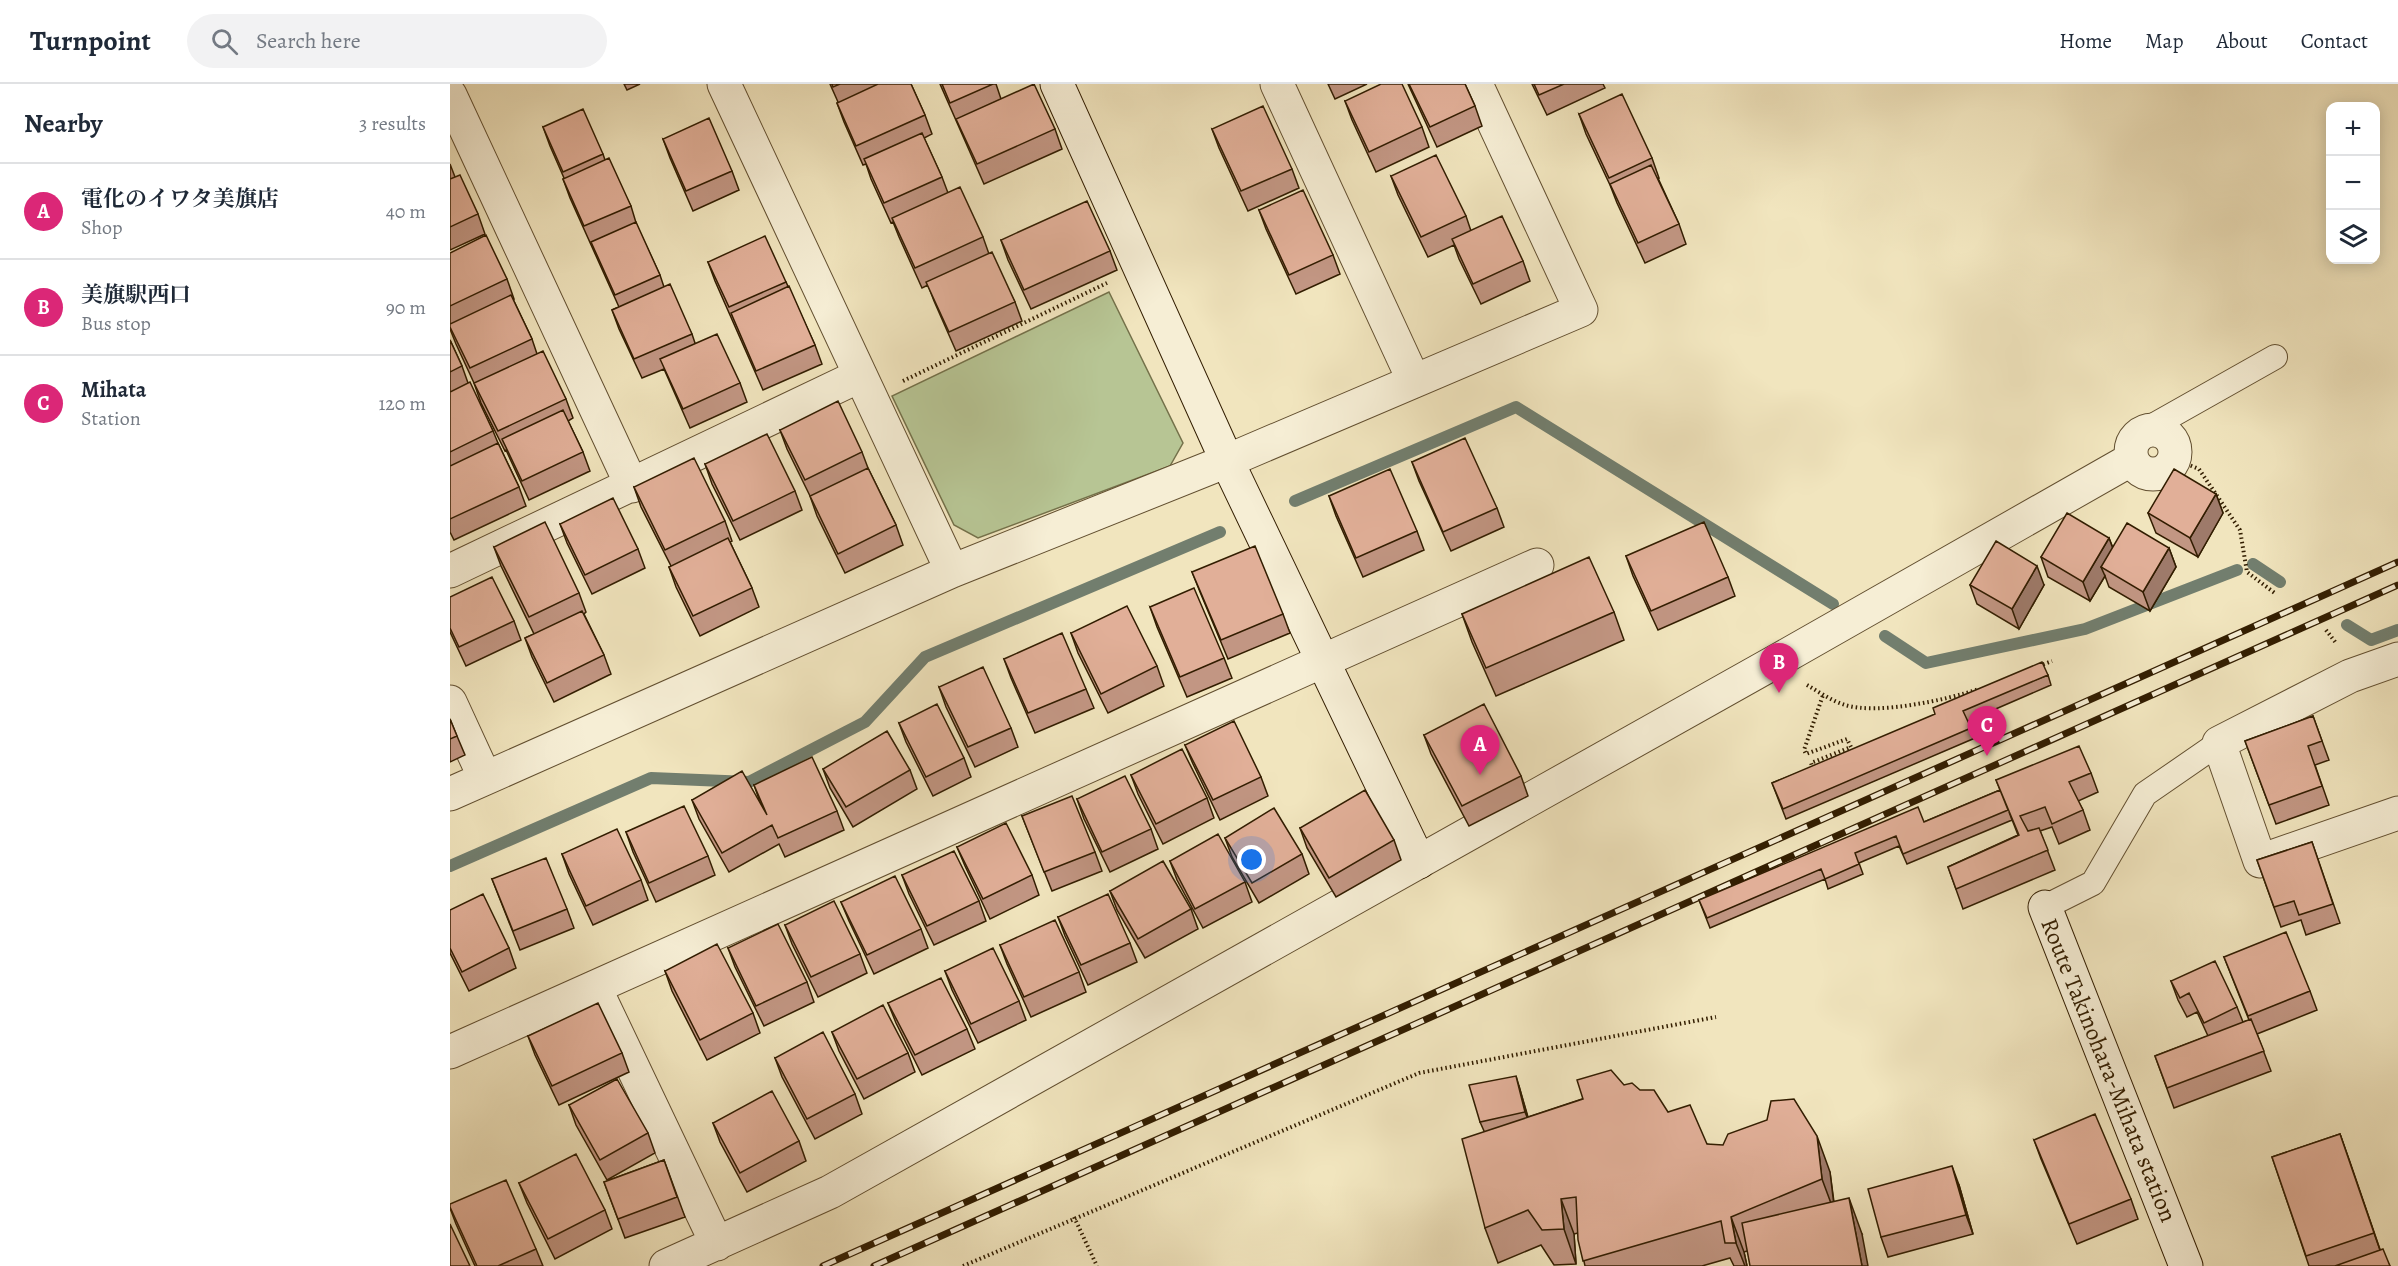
<!DOCTYPE html>
<meta charset="utf-8">
<style>
body{margin:0;font-family:Alegreya,"Noto Serif JP",serif;background:#f2f2f3;color:#1f2937}
.controls{position:absolute;right:18px;top:18px;display:grid;overflow:hidden;border-radius:12px;box-shadow:0 3px 15px #0003}
.controls button{width:54px;height:54px;display:grid;place-items:center;padding:0;border:0;border-bottom:2px solid #e0e1e3;background:#fff;color:#1f2937;font:30px sans-serif}
.you{position:absolute;left:802px;top:776px;width:21px;height:21px;margin:-15px;border:4px solid #fff;border-radius:50%;background:#1a73e8;box-shadow:0 0 0 9px #1a73e833}
.badge{display:grid;place-items:center;width:39px;height:39px;border-radius:50%;background:#db2777;color:#fff;font-size:20px;font-weight:700}
.pin{position:absolute;translate:-50% -50px;filter:drop-shadow(0 2px 3px #0008)}
.pin::after{content:'';position:absolute;top:32px;width:21px;height:18px;background:inherit;clip-path:polygon(0 0,100% 0,50% 100%)}
.list{margin:0;padding:0;list-style:none}
h2{display:flex;justify-content:space-between;align-items:center;height:78px;margin:0;padding:0 24px;font-size:26px}
h2 small{font-size:20px;font-weight:400;color:#747a83}
.list li{display:grid;grid-template-columns:39px 1fr auto;gap:18px;align-items:center;box-sizing:border-box;height:96px;padding:0 24px;border-top:2px solid #e0e1e3}
.list b{display:block;font-size:22px;white-space:nowrap}
.list p{margin:0;font-size:20px;white-space:nowrap;color:#747a83}
.list em{font-size:20px;font-style:normal;color:#747a83}
.icon{flex:none;width:33px;height:33px;fill:none;stroke:currentColor;stroke-width:2;stroke-linecap:round;stroke-linejoin:round}
.map{position:relative;flex:none;width:1948px;height:1182px;overflow:hidden}
header{display:flex;align-items:center;gap:36px;box-sizing:border-box;height:84px;padding:0 30px;background:#fff;border-bottom:2px solid #e0e1e3}
header strong{font-size:28px}
nav{display:flex;gap:33px;margin-inline-start:auto;font-size:21px}
.search{width:420px;height:54px;background:#f2f2f3;display:flex;align-items:center;gap:15px;box-sizing:border-box;padding:0 21px;border-radius:33px;color:#747a83;font-size:22px}
main{display:flex}
aside{flex:1;background:#fff}
.map>svg:first-child{display:block}
.green{fill:#b7c594;stroke:#74714a;stroke-width:1.5}
.lines{fill:none;stroke-linecap:round;stroke-linejoin:round}
.stream{stroke:#727e6e;stroke-width:12}
.lane-casing{stroke:#624f30;stroke-width:26}
.street-casing{stroke:#624f30;stroke-width:35}
.secondary-casing{stroke:#321d00;stroke-width:35}
.path{stroke:#321d00;stroke-width:4;stroke-dasharray:1.5 3;stroke-linecap:butt}
.lane{stroke:#f6eed5;stroke-width:24}
.street{stroke:#f6eed5;stroke-width:33}
.secondary{stroke:#f6eed5;stroke-width:33}
.rail-casing{stroke:#321d00;stroke-width:7}
.rail{stroke:#f6eed5;stroke-width:4.5;stroke-dasharray:14;stroke-linecap:butt}
.wall{fill:#c29683;stroke:#321d00;stroke-width:1.5}
.shaded-wall{fill:#9e7a6a;stroke:#321d00;stroke-width:1.5}
.building{fill:#e1af98;stroke:#321d00;stroke-width:1.5}
.labels{text-anchor:middle;dominant-baseline:central;stroke-width:6;stroke-linejoin:round;paint-order:stroke}
.street-label{font-size:24px;fill:#321d00;stroke:#f6eed5}
</style>
<header>
<strong>Turnpoint</strong>
<div class="search"><svg class="icon" aria-label="search" viewBox="0 0 24 24"><circle cx="10" cy="10" r="6"/><path d="M15 15l6 6"/></svg>Search here</div>
<nav><a>Home</a><a>Map</a><a>About</a><a>Contact</a></nav>
</header>
<main>
<aside>
<h2>Nearby<small>3 results</small></h2>
<ul class="list">
<li><span class="badge">A</span><div><b>電化のイワタ美旗店</b><p>Shop</p></div><em>40 m</em></li>
<li><span class="badge">B</span><div><b>美旗駅西口</b><p>Bus stop</p></div><em>90 m</em></li>
<li><span class="badge">C</span><div><b>Mihata</b><p>Station</p></div><em>120 m</em></li>
</ul>
</aside>
<div class="map">
<svg width="1948" height="1182" viewBox="0 0 1948 1182">
<rect width="100%" height="100%" fill="#f1e5be"/>
<filter id="stains"><feTurbulence type="fractalNoise" baseFrequency=".00333" numOctaves="4"/><feColorMatrix values="0 0 0 0 .2 0 0 0 0 .09 0 0 0 0 .02 0 0 0 .5 -.17"/></filter>
<radialGradient id="worn" r=".72"><stop offset=".6" stop-color="#630" stop-opacity="0"/><stop offset="1" stop-color="#630" stop-opacity=".3"/></radialGradient>
<!-- green -->
<path class="green" d="M659,208L733,359L720,382L528,454L504,441L442,312Z"/>
<g class="lines">
<!-- stream -->
<path class="stream" d="M845,417L1066,323L1383,520
M1803,480L1830,498
M1897,541L1921,556L1948,546
M1435,552L1476,579L1635,545L1787,486
M0,782L201,694L299,698L415,638L475,573L770,448"/>
<!-- lane casing -->
<g class="lane-casing">
<path id="lane" d="M1692,348L1825,273
M1595,823L1643,799L1695,710L1769,659"/>
</g>
<!-- street casing -->
<g class="street-casing">
<path id="street" d="M274,0L502,487
M827,0L964,297
M0,11L182,402
M1681 368a22 22 0 1 1 44 0a22 22 0 1 1-44 0Z
M0,487L409,292
M1948,575L1900,592L1769,659L1810,777L1948,729
M0,618L35,694
M0,710L502,487L777,377L1131,226L1026,0
M145,904L267,1160
M0,968L1087,481
M216,1182L380,1108L1325,578L1682,375"/>
</g>
<!-- secondary casing -->
<g class="secondary-casing">
<path id="secondary" d="M607,0L777,377L969,778
M1595,823L1736,1182"/>
</g>
<!-- path -->
<path class="path" d="M453,297L657,199
M1724,375L1749,385L1790,446L1797,488L1826,510
M1876,546L1886,559
M1589,582L1602,577
M1357,601C1369,608 1382,617 1395,621C1428,631 1496,616 1529,605
M1363,685L1361,679L1401,663L1397,655L1356,670L1354,666L1373,611
M624,1133L647,1182
M513,1182L969,989L1266,933"/>
<!-- lane -->
<use href="#lane" class="lane"/>
<!-- street -->
<use href="#street" class="street"/>
<!-- secondary -->
<use href="#secondary" class="secondary"/>
<!-- rail casing -->
<g class="rail-casing">
<path id="rail" d="M373,1182L1948,478
M424,1182L1948,501"/>
</g>
<!-- rail -->
<use href="#rail" class="rail"/>
</g>
<!-- wall -->
<path class="wall" d="M174,0H190L177,6Z
M380,0H461L475,31L482,50L474,54L492,93L498,109L533,153L539,170L565,218L572,237L506,267L484,217L478,201L472,204L449,153L443,138L441,139L421,95L416,80L413,81L394,38L387,19L388,18Z
M490,0H546L551,15L605,45L612,65L534,100Z
M878,0H917L885,15Z
M958,0H1015L1025,22L1032,42L987,63Z
M1082,0H1153L1155,4L1097,31Z
M895,17L972,43L979,63L926,88L902,36Z
M1129,30L1202,74L1209,94H1208L1229,140L1236,160L1195,179L1167,119L1160,101L1136,50Z
M93,43L153,70L155,76L181,122L187,142L210,191L214,203L242,250L245,259L290,299L297,318L240,344L214,285L192,294L169,245L162,226L169,223L120,114L113,95L114,94L100,62Z
M762,45L842,85L849,104L798,127L769,64Z
M213,55L282,87L289,106L243,127L220,74Z
M0,80L5,93L28,130L35,150L0,166Z
M941,92L1016,132L1021,147L1073,177L1080,197L1031,220L1009,175L1004,161L978,173L948,111Z
M809,126L883,171L890,190L846,210L816,145Z
M551,156L660,167L667,186L581,225L558,176Z
M0,169L57,195L64,215H63L82,255L87,270L116,315L123,334L118,337L133,368L140,387L79,416L56,366L55,367L31,319L24,299L6,260L0,245Z
M258,178L336,198L365,261L372,280L313,306L265,197Z
M0,256L12,282L18,299L43,347L48,359L69,403L76,422L4,456L0,448Z
M330,346L412,368L418,384L446,441L453,461L395,489L367,432L360,412L337,365Z
M962,378L1047,424L1054,443L1001,467L969,397Z
M255,380L345,407L352,426L290,456L262,400Z
M184,403L275,437L282,457L280,458L302,504L309,523L250,552L226,503L219,483L221,482L191,423Z
M1766,410L1773,429L1748,473L1706,449L1698,429Z
M879,412L967,447L974,466L913,493L886,432Z
M110,440L188,465L195,484L142,510L117,459Z
M1659,454L1663,464H1719L1726,483L1700,527L1659,503L1655,492L1640,517L1598,493L1591,473Z
M44,463L129,509L136,528L134,530L154,571L161,590L104,618L82,573L75,554L84,550L51,482Z
M1176,472L1278,493L1285,512L1208,546L1183,492Z
M742,488L833,530L840,549L778,575L750,508Z
M1520,501H1594L1569,545L1527,520Z
M0,513L64,537L71,556L16,582L0,548Z
M700,523L774,574L782,594L737,613L707,543Z
M1164,528L1174,556L1046,612L1022,558L1012,530Z
M621,549L707,582L714,602L658,629L628,569Z
M554,575L636,605L644,624L585,649L561,594Z
M1598,591L1601,601L1518,637L1525,654L1336,735L1322,699Z
M489,603L561,644L568,663L525,683L496,623Z
M1863,632L1879,676L1865,681L1879,721L1826,740L1795,657Z
M0,635L7,652L15,671L0,678Z
M449,639L514,674L521,693L483,712L456,658Z
M974,651L1071,692L1078,712L1019,742L981,670Z
M735,661L811,693L818,712L770,736L743,680Z
M373,685L460,686L467,705L403,743L380,704Z
M1641,689L1648,708L1628,717L1633,726L1640,746L1609,760L1602,743L1590,747L1605,786L1513,825L1498,783L1568,751L1559,728L1562,736L1457,780L1449,762L1409,779L1413,790L1378,805L1375,795L1260,844L1249,816L1474,738L1550,706L1546,696Z
M681,691L757,714L764,734L713,760L688,710Z
M304,701L387,727L394,746L335,773L329,760L279,788L249,735L242,716L312,724Z
M627,715L701,745L708,765L660,788L634,735Z
M572,732L645,768L652,787L602,807Z
M850,744L944,756L951,776L886,813L857,764Z
M176,748L258,772L265,791L206,818L183,768Z
M775,754L852,770L859,790L809,819L782,773Z
M1862,758L1890,839L1856,851L1851,836L1831,843L1807,776Z
M507,763L582,791L589,811L540,835L515,782Z
M112,770L191,796L198,816L143,841L119,790Z
M720,777L795,798L802,818L753,844L727,796Z
M452,791L529,817L536,837L484,861L459,810Z
M42,795L117,825L124,844L70,866Z
M660,807L741,825L748,845L695,874L667,826Z
M391,818L471,845L478,864L424,890L399,837Z
M0,826L59,864L66,884L19,907L0,869Z
M608,833L680,859L687,878L638,901L615,852Z
M335,841L410,870L417,889L368,913L342,860Z
M550,861L629,888L636,908L581,933L557,880Z
M278,864L357,898L364,918L314,942L285,883Z
M1774,873L1860,907L1867,926L1807,950L1821,987L1724,1024L1705,972L1758,952L1747,928L1737,933L1728,916L1721,897L1787,923L1793,938L1799,936Z
M215,887L303,929L310,949L257,976L222,907Z
M495,887L569,917L576,936L528,959L502,906Z
M438,919L517,945L525,965L472,991L446,939Z
M382,948L458,969L465,988L414,1015L389,967Z
M78,952L172,969L179,988L109,1021L85,971Z
M325,974L405,1010L412,1030L365,1055L332,993Z
M1174,1001L1218,1028L1257,1060L1380,1088L1384,1118L1412,1150L1297,1167L1294,1168L1297,1182H1284L1280,1174L1252,1182H1135L1128,1149L1124,1150L1126,1180L1104,1181L1091,1161L1048,1179L1035,1144L1034,1047L1030,1038L1069,1002L1078,1033Z
M119,1021L198,1049L205,1069L157,1096L126,1041Z
M263,1039L349,1057L356,1077L297,1108L270,1058Z
M1890,1050L1930,1166L1940,1182H1859L1822,1073Z
M1584,1056L1681,1115L1688,1135L1627,1160L1591,1075Z
M214,1076L235,1133L175,1154L154,1098Z
M69,1099L155,1126L162,1145L105,1175L77,1119Z
M1509,1101L1523,1150L1438,1173L1431,1153Z
M0,1124L86,1165L93,1182H25L6,1140Z"/>
<!-- shaded-wall -->
<path class="shaded-wall" d="M1766,410L1773,429L1748,473L1740,454Z
M1659,454L1666,473L1651,483L1655,492L1640,517L1633,498Z
M1719,464L1726,483L1700,527L1693,508Z
M1587,482L1594,501L1569,545L1562,525Z
M1066,992L1069,1002L1079,1038L1075,1028Z
M1890,1050L1900,1078L1934,1177L1924,1149Z
M1367,1052L1380,1088L1385,1130L1372,1095Z
M1502,1082L1509,1101L1523,1150L1516,1131Z
M1399,1114L1412,1150L1418,1182H1412Z
M1111,1115L1124,1150L1126,1180L1114,1145Z
M1281,1133L1294,1168L1297,1182H1295L1286,1159Z"/>
<!-- building -->
<path class="building" d="M382,0H390L383,3Z
M428,0H461L475,31L406,62L387,19Z
M492,0H543L500,19Z
M584,0L605,45L527,80L506,35Z
M931,0H952L972,43L919,68L895,17Z
M959,0H1015L1025,22L980,43Z
M1084,0H1114L1089,11Z
M1172,10L1202,74L1159,94L1129,30Z
M813,22L842,85L791,107L762,45Z
M133,25L153,70L113,88L93,43Z
M259,34L282,87L236,107L213,55Z
M472,49L492,93L434,119L414,75Z
M986,71L1016,132L971,153L941,92Z
M159,74L181,122L134,142L113,95Z
M1201,81L1229,140L1188,159L1160,100Z
M10,91L28,130L0,143V95Z
M510,103L533,153L465,184L442,134Z
M853,106L883,171L839,191L809,126Z
M637,117L660,167L574,206L551,156Z
M1052,132L1073,177L1023,200L1002,155Z
M186,138L210,191L165,211L141,158Z
M36,151L57,195L0,222V169Z
M315,152L336,198L279,223L258,178Z
M542,168L565,218L499,248L476,198Z
M220,200L242,250L184,275L162,226Z
M339,202L365,261L306,287L281,229Z
M61,211L82,255L20,284L0,243V240Z
M267,250L290,299L233,325L210,275Z
M0,256L12,282L0,288Z
M93,267L116,315L48,347L24,299Z
M20,298L43,347L0,368V308Z
M388,317L412,368L355,396L330,346Z
M113,326L133,368L72,397L52,355Z
M317,350L345,407L283,437L255,380Z
M1015,354L1047,424L993,448L962,378Z
M48,359L69,403L0,435V382Z
M244,374L275,437L215,466L184,403Z
M418,384L446,441L388,470L360,412Z
M940,385L967,447L906,474L879,412Z
M1724,385L1766,410L1740,454L1698,429Z
M163,414L188,465L135,491L110,440Z
M1617,429L1659,454L1633,498L1591,473Z
M95,438L129,509L79,533L44,463Z
M1254,438L1278,493L1201,527L1176,472Z
M1677,439L1719,464L1693,508L1651,483Z
M278,454L302,504L243,532L219,483Z
M1546,457L1587,482L1562,525L1520,501Z
M805,462L833,530L771,556L742,488Z
M1139,473L1164,528L1036,584L1012,530Z
M42,493L64,537L9,563L0,544V513Z
M744,504L774,574L730,593L700,523Z
M677,522L707,582L651,610L621,549Z
M132,527L154,571L97,599L75,554Z
M612,549L636,605L578,629L554,575Z
M1592,578L1598,591L1513,627L1521,644L1333,725L1322,699L1485,630L1483,624Z
M533,583L561,644L518,663L489,603Z
M487,620L514,674L476,693L449,639Z
M1034,620L1071,692L1012,722L974,651Z
M1863,632L1872,657L1858,662L1872,702L1819,721L1795,657Z
M0,635L7,652L0,655Z
M784,637L811,693L763,716L735,661Z
M437,647L460,686L396,723L373,685Z
M1629,662L1641,689L1619,698L1633,726L1602,740L1595,723L1570,732L1578,747L1589,744L1598,766L1506,805L1498,783L1569,751L1546,696Z
M732,665L757,714L706,740L681,691Z
M362,673L387,727L328,754L322,741L272,769L242,716L292,687L317,731L304,701Z
M675,692L701,745L652,768L627,715Z
M915,706L944,756L879,794L850,744Z
M1550,706L1558,726L1453,770L1446,752L1405,769L1409,780L1375,795L1371,785L1257,834L1249,816L1468,723L1474,738Z
M622,712L645,768L594,788L572,732Z
M234,722L258,772L199,799L176,748Z
M824,724L852,770L802,799L775,754Z
M556,739L582,791L533,815L507,763Z
M167,745L191,796L136,822L112,770Z
M768,750L795,798L745,825L720,777Z
M1862,758L1883,820L1849,831L1844,817L1824,823L1807,776Z
M504,767L529,817L477,842L452,791Z
M96,774L117,825L63,847L42,795Z
M713,777L741,825L688,855L660,807Z
M445,792L471,845L417,871L391,818Z
M33,810L59,864L12,888L0,864V826Z
M658,810L680,859L631,881L608,833Z
M384,817L410,870L361,893L335,841Z
M605,836L629,888L574,913L550,861Z
M328,840L357,898L306,922L278,864Z
M1836,848L1860,907L1798,932L1774,873Z
M267,860L303,929L250,956L215,887Z
M543,864L569,917L521,940L495,887Z
M1765,877L1787,923L1754,939L1739,909L1730,914L1721,897Z
M491,894L517,945L465,971L438,919Z
M148,919L172,969L102,1002L78,952Z
M433,921L458,969L407,995L382,948Z
M1801,935L1814,967L1717,1004L1705,972Z
M373,948L405,1010L357,1035L325,974Z
M1161,986L1174,1001L1182,999L1190,1006H1204L1218,1028L1240,1021L1257,1060L1273,1061L1278,1050L1317,1036L1321,1017L1344,1015L1367,1052L1372,1095L1281,1133L1286,1159H1275L1271,1137L1133,1177L1128,1156L1126,1113L1111,1115L1114,1145L1092,1146L1078,1126L1035,1144L1012,1055L1133,1015L1127,996Z
M1066,992L1075,1028L1030,1038L1019,1001Z
M167,995L198,1049L150,1076L119,1021Z
M322,1007L349,1057L290,1089L263,1039Z
M1645,1030L1681,1115L1619,1140L1584,1056Z
M1890,1050L1924,1149L1856,1172L1822,1073Z
M126,1070L155,1126L98,1155L69,1099Z
M214,1076L227,1113L168,1135L154,1098Z
M1502,1082L1516,1131L1431,1153L1418,1105Z
M56,1096L86,1165L48,1182H27L0,1123V1120Z
M1399,1114L1412,1182H1300L1292,1139Z
M0,1140L20,1182H0Z
M1933,1165L1940,1182H1885Z"/>
<g class="labels">
<!-- street labels -->
<g class="street-label">
<text transform="translate(1659 986) rotate(68)">Route Takinohara-Mihata station</text>
</g>
</g>
<rect width="100%" height="100%" filter="url(#stains)"/>
<rect width="100%" height="100%" fill="url(#worn)"/>
</svg>
<div class="controls">
<button>+</button>
<button>−</button>
<button><svg class="icon" aria-label="layers" viewBox="0 0 24 24"><path d="M12 4l9 5-9 5-9-5zM3 14l9 5 9-5"/></svg></button>
</div>
<div class="you"></div>
<div class="pin badge" style="left:1030px;top:691px">A</div>
<div class="pin badge" style="left:1329px;top:609px">B</div>
<div class="pin badge" style="left:1537px;top:672px">C</div>
</div>
</main>
